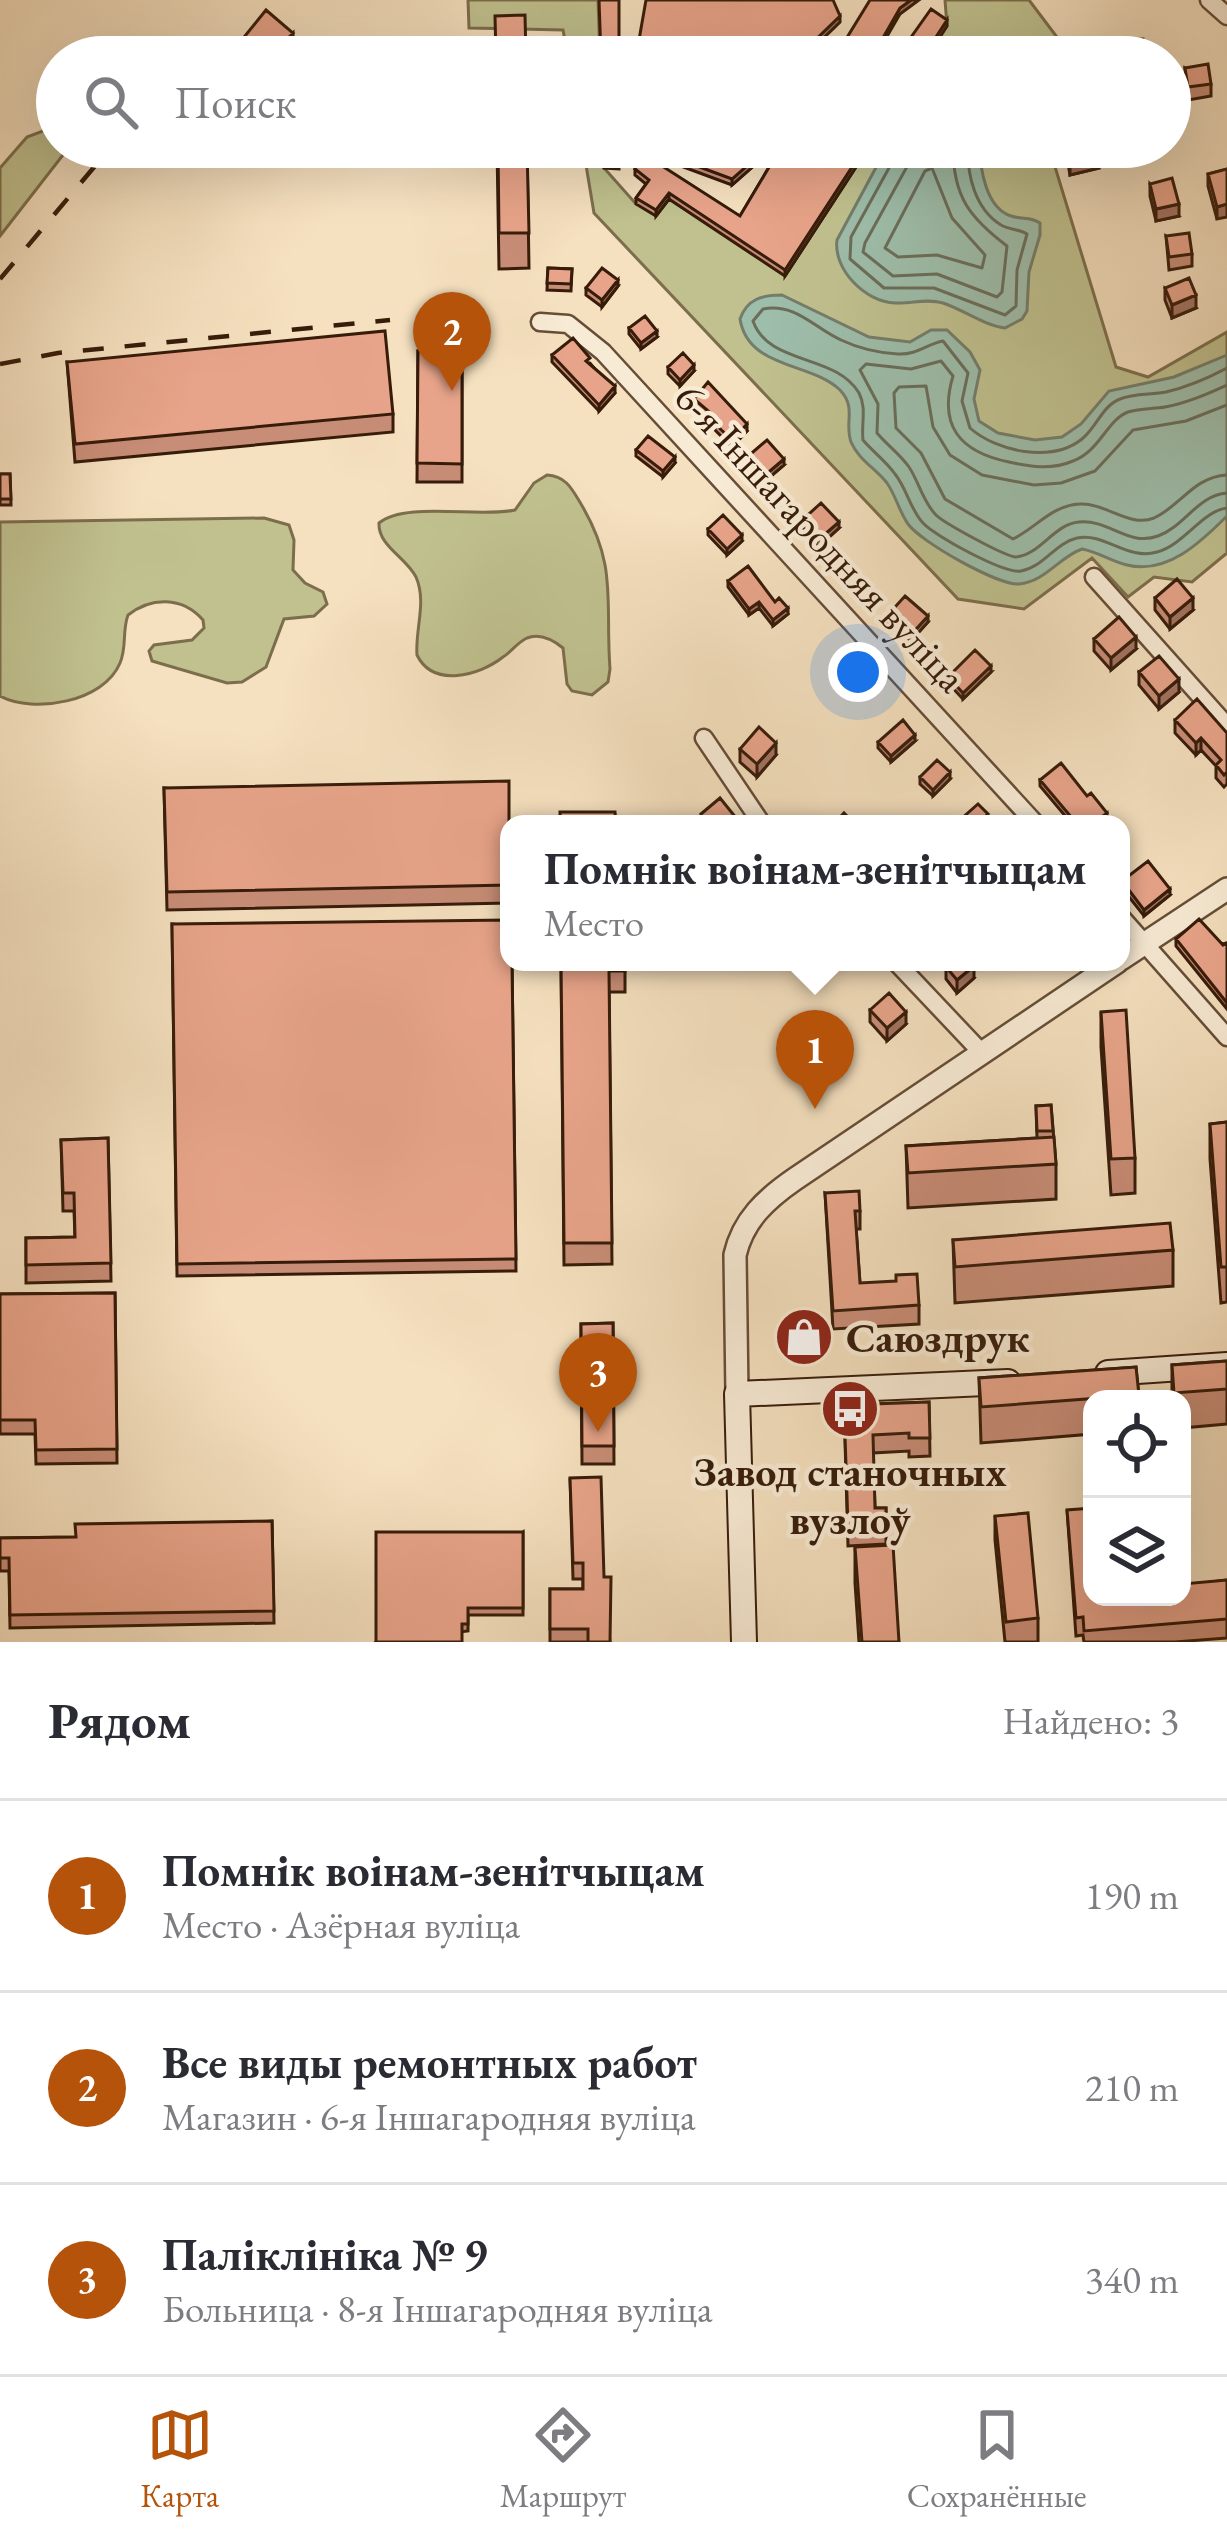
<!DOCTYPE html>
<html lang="ru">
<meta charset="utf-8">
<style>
body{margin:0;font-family:"EB Garamond",serif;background:#f2f2f3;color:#2b2b33}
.controls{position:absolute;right:36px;bottom:36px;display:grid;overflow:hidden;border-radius:24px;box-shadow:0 12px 48px #0002}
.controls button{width:108px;height:108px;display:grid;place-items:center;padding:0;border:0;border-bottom:3px solid #e1e1e2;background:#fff;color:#2b2b33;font:60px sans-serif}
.you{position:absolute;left:858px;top:672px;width:42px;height:42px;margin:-30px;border:9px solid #fff;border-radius:50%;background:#1a73e8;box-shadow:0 0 0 18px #1a73e833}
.badge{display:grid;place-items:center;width:78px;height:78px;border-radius:50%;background:#b45309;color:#fff;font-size:39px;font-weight:700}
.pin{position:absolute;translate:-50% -99px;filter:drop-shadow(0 3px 6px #0008)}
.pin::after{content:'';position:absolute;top:63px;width:42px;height:36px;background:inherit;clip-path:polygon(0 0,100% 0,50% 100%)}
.popup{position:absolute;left:500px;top:815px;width:630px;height:156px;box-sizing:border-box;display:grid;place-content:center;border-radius:24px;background:#fff;filter:drop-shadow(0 3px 9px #0005);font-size:39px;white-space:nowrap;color:#7c7c81}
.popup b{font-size:45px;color:#2b2b33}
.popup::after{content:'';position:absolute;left:50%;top:100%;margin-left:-24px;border:24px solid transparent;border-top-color:#fff}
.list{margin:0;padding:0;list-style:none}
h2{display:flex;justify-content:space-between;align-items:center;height:156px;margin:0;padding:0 48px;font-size:51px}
h2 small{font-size:39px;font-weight:400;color:#7c7c81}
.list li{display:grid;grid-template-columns:78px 1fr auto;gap:36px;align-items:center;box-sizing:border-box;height:192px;padding:0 48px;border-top:3px solid #e1e1e2}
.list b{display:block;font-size:45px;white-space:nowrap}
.list p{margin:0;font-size:39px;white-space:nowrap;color:#7c7c81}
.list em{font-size:39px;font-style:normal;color:#7c7c81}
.icon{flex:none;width:66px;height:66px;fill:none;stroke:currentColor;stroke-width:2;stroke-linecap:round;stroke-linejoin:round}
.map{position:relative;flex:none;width:1227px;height:1642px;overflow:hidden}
.search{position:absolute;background:#fff;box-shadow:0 12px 48px #0002;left:36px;right:36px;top:36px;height:132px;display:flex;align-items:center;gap:30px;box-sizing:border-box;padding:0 42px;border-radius:66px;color:#7c7c81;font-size:45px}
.sheet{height:732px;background:#fff}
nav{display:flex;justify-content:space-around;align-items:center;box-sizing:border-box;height:168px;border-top:3px solid #e1e1e2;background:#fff;font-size:33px;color:#7c7c81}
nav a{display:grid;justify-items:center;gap:6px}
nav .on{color:#b45309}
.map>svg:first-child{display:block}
.green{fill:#c0c18f;stroke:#7c6e4c;stroke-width:3}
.water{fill:#9dbeab;stroke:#747d6b;stroke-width:3}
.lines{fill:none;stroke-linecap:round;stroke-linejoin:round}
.shore{stroke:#6a6d5a;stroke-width:3}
.minor-casing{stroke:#664d37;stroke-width:21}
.tertiary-casing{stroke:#664d37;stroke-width:26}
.secondary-casing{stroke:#371c0a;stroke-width:28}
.minor{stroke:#f8ebd5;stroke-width:16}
.tertiary{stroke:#f8ebd5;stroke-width:21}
.secondary{stroke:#f8ebd5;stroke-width:24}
.rail{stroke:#371c0a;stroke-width:4.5;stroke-dasharray:21 21;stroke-linecap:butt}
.wall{fill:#c88d77;stroke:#371c0a;stroke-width:3}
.shaded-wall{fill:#a27361;stroke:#371c0a;stroke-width:3}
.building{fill:#e8a48a;stroke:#371c0a;stroke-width:3}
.labels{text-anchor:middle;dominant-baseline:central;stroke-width:9;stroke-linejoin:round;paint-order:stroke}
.street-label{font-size:42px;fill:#371c0a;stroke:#f8ebd5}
.poi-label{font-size:42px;font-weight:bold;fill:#371c0a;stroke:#f8ebd5;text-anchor:start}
</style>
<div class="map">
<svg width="1227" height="1642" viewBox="0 0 1227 1642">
<rect width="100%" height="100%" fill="#f5e0bf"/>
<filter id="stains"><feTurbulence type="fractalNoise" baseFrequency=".00167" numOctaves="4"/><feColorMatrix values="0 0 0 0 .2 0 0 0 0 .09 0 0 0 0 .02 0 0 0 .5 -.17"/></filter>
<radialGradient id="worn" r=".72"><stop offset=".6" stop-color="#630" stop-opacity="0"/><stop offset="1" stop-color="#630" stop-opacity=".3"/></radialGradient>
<!-- green -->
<path class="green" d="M468,0H598L600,57H568L563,30L469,28Z
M945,0H1029L1072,57H927L947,26Z
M48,129L57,132V147H64L63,155L0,236V168L27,137Z
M583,147H603L604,168L636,204L669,199L785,276L869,147H1049L1116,367L1148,377L1227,332V553L1192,582L1154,577L1128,597L1092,558L1024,609L958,599L594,213Z
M547,475C566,476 572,489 581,504C618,566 605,601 610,669L608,682L592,695L572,691L567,684L563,648C553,640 540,633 527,638C518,642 511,652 503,657C479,676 433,688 417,655C415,629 427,602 416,577C406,557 378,546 379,523C405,501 480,518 515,510L534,483Z
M264,518L289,525L294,540L293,570L305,583L323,592L327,604L314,616L284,619L266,667L242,682L227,683L152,661L149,651L154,645L192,640L204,628L203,620C182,596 151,597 128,615C122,631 127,647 120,663C104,702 34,714 0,696V522Z"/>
<!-- water -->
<path class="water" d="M887,147H980C980,169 986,208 1011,216C1023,220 1029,216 1040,223V235L1029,272L1027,311L1022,319L1005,328C983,325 964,310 943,303C926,298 912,304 895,303C865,302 833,269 837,240Z
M782,295L869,337L910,342L931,330H947L970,352L980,370L974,399L979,421L998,433L1035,440L1062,437L1081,424L1109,391L1174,377L1227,355V516C1201,542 1167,575 1127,565C1111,561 1098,552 1082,549C1059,557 1045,582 1019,584C997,585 921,542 908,524C899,511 896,496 887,483C876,469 858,459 851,442C844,422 857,408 840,390C811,362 748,369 740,319C747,299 762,295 782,295Z"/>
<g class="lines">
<!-- shore -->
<path class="shore" d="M897,147L895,157L851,237L850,259L884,288H934L1005,315L1016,306L1017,270L1027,234C1019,229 1010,230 1001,225C975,209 967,175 968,147
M912,147L909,163L865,243L863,252L893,276L937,274L997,297L1002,292L1007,246C970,218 953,197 953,147
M932,168L952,218L985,255L982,268L937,255L898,257L885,248L925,171Z
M1227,368C1208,378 1187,387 1166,392C1152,395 1134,393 1120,399C1102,406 1097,427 1082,439C1052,463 997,452 970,428L962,401L968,373L943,341C927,344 917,355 898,354C879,353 858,348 841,340C814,328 796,303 763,309L753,321C769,366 835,353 859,393C867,408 861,424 863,440C873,452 886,461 895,474C907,489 910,509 923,523C935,536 1004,574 1021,571C1044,567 1055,543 1077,538C1105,532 1127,561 1157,552C1184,545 1202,511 1227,508
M1227,385C1207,394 1187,403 1165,407C1153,409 1140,408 1128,412C1107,420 1100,451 1073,461C1052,470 1031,467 1009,462C960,452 938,426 953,376L941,361L911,369L866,364L860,370L878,404L877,433C887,445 900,454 909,467C919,482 923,502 936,515C944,523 1006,557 1016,557C1040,555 1054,524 1079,522C1109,519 1128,547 1158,536C1185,526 1198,495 1227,493
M1227,405L1186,421L1133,430L1095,471L1061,483L1034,485L982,475L950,455L933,427L926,386L899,387L894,393L896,428L921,453L945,499L1013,539C1036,528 1052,505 1080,504C1106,503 1130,528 1154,518C1182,505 1193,477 1227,475"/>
<!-- minor casing -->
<g class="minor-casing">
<path id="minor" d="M1209,0L1227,16
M540,322L568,324L603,352L1036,824
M1094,577L1227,726
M704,738L762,824
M1121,917L1227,1037
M896,962L982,1053"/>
</g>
<!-- tertiary casing -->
<g class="tertiary-casing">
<path id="tertiary" d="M1121,959L1227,889
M737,1394L735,1255C743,1220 766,1199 795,1179L1117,962"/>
</g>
<!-- secondary casing -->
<g class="secondary-casing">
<path id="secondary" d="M1108,1373L1227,1365
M744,1642L737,1394L1008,1382"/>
</g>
<!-- minor -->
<use href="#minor" class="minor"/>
<!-- tertiary -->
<use href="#tertiary" class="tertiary"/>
<!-- secondary -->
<use href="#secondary" class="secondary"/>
<!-- rail -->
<path class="rail" d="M184,57L200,37
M0,279L111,147
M0,364L58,353L390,320"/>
</g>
<!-- wall -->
<path class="wall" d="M1185,68L1211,84V96L1188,100Z
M497,147H527L529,268L499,269Z
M603,147H619V169L604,168Z
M664,147H753L758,162L732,185L670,162Z
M781,147H869L785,276L669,199L656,216L636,204V198L646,184L635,175V169L740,216Z
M1065,147H1097L1099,168L1070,175Z
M1227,169L1217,219L1208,186V174Z
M1150,184L1179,216L1156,221L1150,196Z
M1166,236L1192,254V266L1169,270Z
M548,268L572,269L571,291L547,290Z
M618,286L602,307L586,295V288Z
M1165,288L1196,308L1172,318L1165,300Z
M629,328L657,337L641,349L629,334Z
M418,351H462V482H417Z
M552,355L590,363L615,393L599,411L552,362Z
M67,362L393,414V432L75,462Z
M668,367L694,371L680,386L668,374Z
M694,399L747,431L732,447L715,430L716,424L694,405Z
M636,450L675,463L663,477L636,456Z
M746,458L784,465L763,483L746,465Z
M0,474H10L11,505H0Z
M799,523L839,528L816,549L799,529Z
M708,529L742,541L727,555L708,535Z
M728,581L775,602L788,614L773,626L759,608L749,615L728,587Z
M1155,598L1193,610L1170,629L1155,610Z
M885,618L928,622L908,644L885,624Z
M1094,639L1136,649L1111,670L1094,651Z
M991,672L963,699L948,683V677Z
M1139,672L1179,692L1159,709L1139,685Z
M1175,720L1227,733V784L1224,787L1216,778V766L1201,750L1196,755L1175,733Z
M915,741L891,762L878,748V742Z
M740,749L776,755L757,777L740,762Z
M920,777L950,779L933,796L920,784Z
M1040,780L1107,819L1101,824H1072L1040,786Z
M164,788L509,824V903L167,910Z
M1122,881L1170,895L1144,916L1122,888Z
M172,924L512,962L516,1271L177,1276Z
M1176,939L1227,944V1009L1176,946Z
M561,962H625V992H609L612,1264L564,1265Z
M946,967L974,978L957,993L946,979Z
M870,1010L906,1024L887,1041L870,1022Z
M1101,1012L1135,1158V1193L1111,1195L1101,1047Z
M1051,1105L1056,1164V1199L908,1208L906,1146L1037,1138L1036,1106Z
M1227,1122V1302L1221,1303L1210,1159V1124Z
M108,1138L111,1281L26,1283V1238L75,1237L74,1211H63L61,1140Z
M825,1193L860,1211V1229H856L860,1283L919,1305V1324L833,1329Z
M953,1240L1173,1250V1286L955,1303Z
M115,1293L117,1463L36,1464L35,1434H0V1294Z
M613,1323L614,1464H582L581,1324Z
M1227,1361V1424L1182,1428V1399H1172V1365Z
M1136,1367L1139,1399H1092V1434L981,1443L979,1378Z
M929,1402L930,1456L909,1457V1451L873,1453L875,1508H886V1544L848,1546L844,1405Z
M570,1478L604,1577L610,1642H550V1589H583V1579H573Z
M1067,1510L1092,1597L1227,1580V1638L1175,1642H1084L1083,1635L1076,1636Z
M995,1516L1038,1618V1642H1005L995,1540Z
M272,1521L274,1623L10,1628L9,1571H0V1538L75,1537Z
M523,1532V1615H468V1631L376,1642Z
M855,1547L899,1642H859L855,1583Z"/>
<!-- shaded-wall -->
<path class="shaded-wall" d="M911,0H919L900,14L875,57H872L900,8Z
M840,16V22L805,56V50Z
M947,20V26L927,57H923Z
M293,33V51L287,57H274V53Z
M865,147H869L785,276V270Z
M1099,155V168L1070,175V162Z
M758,156V162L732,185V179Z
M669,193V199L656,216V210Z
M1179,204V216L1156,221V209Z
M1227,204V217L1217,219V207Z
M618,280V286L602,307V300Z
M1196,295V308L1172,318V305Z
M657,331V337L641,349V343Z
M694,365V371L680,386V380Z
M615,386V393L599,411V405Z
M747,424V431L732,447V440Z
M675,457V463L663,477V471Z
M784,459V465L763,483V477Z
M839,522V528L816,549V542Z
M742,535V541L727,555V549Z
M1193,598V610L1170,629V617Z
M759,602V608L749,615V609Z
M788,608V614L773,626V620Z
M928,616V622L908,644V638Z
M1136,637V649L1111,670V658Z
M991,666V672L963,699V693Z
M1179,679V692L1159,709V696Z
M915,735V741L891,762V756Z
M1201,738V750L1196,755V743Z
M776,743V755L757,777V764Z
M950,772V779L933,796V790Z
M1107,813V819L1101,824H1093Z
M1170,889V895L1144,916V910Z
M974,966V978L957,993V980Z
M906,1012V1024L887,1041V1028Z"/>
<!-- building -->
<path class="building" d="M599,0H619V57H601Z
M646,0H833L840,16L805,50L809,57H636Z
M870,0H911L900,8L872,57H835Z
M931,9L947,20L923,57H897Z
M266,10L293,33L274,53L278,57H228Z
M525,15L526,57H496L495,16Z
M1143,39L1145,57H1128L1127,40Z
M1208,64L1211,84L1188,87L1185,68Z
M498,147H527L529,233H499Z
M604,147H619V163L604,161Z
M666,147H753L758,156L732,179L670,156Z
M781,147H865L785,270L669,193L656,210L636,198L649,180L635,169L645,155L740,216Z
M1066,147H1097L1099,155L1070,162Z
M1227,169V204L1217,207L1208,174Z
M1172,178L1179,204L1156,209L1150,184Z
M1189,233L1192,254L1169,257L1166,236Z
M548,268L572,269L571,284L547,283Z
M602,268L618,280L602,300L586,288Z
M1189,278L1196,295L1172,305L1165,288Z
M645,316L657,331L641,343L629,328Z
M385,331L393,414L75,444L67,362Z
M573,338L590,358L586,361L615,386L599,405L552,355Z
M418,351H462V464L417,463Z
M683,353L694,365L680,380L668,367Z
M708,382L747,424L732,440L715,424L719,420L694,399Z
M648,436L675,457L663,471L636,450Z
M767,440L784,459L763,477L746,458Z
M0,474H10L11,499H0Z
M821,503L839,522L816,542L799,523Z
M723,515L742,535L727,549L708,529Z
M748,566L775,602L779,598L788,608L773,620L759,602L749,609L728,581Z
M1177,579L1193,598L1170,617L1155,598Z
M905,596L928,616L908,638L885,618Z
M1119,617L1136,637L1111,658L1094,639Z
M975,650L991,666L963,693L948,677Z
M1159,656L1179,679L1159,696L1139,672Z
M1197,699L1227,733V772L1224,775L1216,765L1221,760L1201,738L1196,743L1175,720Z
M903,720L915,735L891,756L878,742Z
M759,727L776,743L757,764L740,749Z
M937,760L950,772L933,790L920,777Z
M1061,763L1087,796L1091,793L1107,813L1093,824H1077L1040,780Z
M509,781V885L167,892L164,788Z
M720,798L741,824H710L701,814Z
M978,804L988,814L977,824H966L961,819Z
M560,812H615L616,824H560Z
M844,813L855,824H834Z
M1148,861L1170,889L1144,910L1122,881Z
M1199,919L1223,945L1226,943L1227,944V1003L1176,939Z
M509,920V962H512L516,1259L177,1264L172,924Z
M561,962H625V971H609L612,1243H564Z
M952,962H971L974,966L957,980L946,967Z
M889,993L906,1012L887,1028L870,1010Z
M1126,1010L1135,1158L1111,1159L1101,1012Z
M1051,1105L1053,1131H1037L1036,1106Z
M1227,1122V1267H1221L1210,1124Z
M1054,1137L1056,1164L908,1173L906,1146Z
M108,1138L111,1263L26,1265V1238L75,1237L74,1193H63L61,1140Z
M859,1191L860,1211H855L860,1283L896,1281V1275L917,1274L919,1305L833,1311L825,1193Z
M1170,1223L1173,1250L955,1267L953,1240Z
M115,1293L117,1449L36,1450L35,1420H0V1294Z
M613,1323L614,1446H582L581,1324Z
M1227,1361V1389L1174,1393L1172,1365Z
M1136,1367L1139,1395L981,1407L979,1378Z
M929,1402L930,1438H909V1433L873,1435L875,1508H886V1526L848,1527L844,1405Z
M601,1477L604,1577H611L610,1642H588V1629H550V1589H583V1563H573L570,1478Z
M1092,1508V1597H1182V1584L1227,1580V1619L1084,1631L1083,1617L1076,1618L1067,1510Z
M1028,1513L1038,1618L1006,1622L995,1516Z
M272,1521L274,1611L10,1615L9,1558H0V1538L76,1537L75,1524Z
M376,1532H523V1608H468V1624H462V1642H376Z
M893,1545L899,1642H862L855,1547Z"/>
<!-- icons -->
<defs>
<g id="shop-disc" transform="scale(3)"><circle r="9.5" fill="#8f2418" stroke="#f8ebd5"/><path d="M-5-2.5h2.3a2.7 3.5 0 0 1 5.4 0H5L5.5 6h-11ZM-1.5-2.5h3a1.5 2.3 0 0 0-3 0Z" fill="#fff"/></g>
<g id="bus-disc" transform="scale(3)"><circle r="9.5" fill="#8f2418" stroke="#f8ebd5"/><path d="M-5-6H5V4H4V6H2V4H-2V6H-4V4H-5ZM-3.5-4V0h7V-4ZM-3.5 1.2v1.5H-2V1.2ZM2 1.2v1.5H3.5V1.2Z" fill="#fff"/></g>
</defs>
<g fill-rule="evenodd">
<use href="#shop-disc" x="804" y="1337"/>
<use href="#bus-disc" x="850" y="1409"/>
</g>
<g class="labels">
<!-- street labels -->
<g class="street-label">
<text transform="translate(821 537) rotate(47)">6-я Іншагародняя вуліца</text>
</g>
<!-- poi labels -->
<g class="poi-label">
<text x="846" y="1337">Саюздрук</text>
<text x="850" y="1471" text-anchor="middle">Завод станочных<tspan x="850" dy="48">вузлоў</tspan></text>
</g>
</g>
<rect width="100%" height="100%" filter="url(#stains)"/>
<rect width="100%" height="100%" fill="url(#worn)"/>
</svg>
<div class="controls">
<button><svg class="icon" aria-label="locate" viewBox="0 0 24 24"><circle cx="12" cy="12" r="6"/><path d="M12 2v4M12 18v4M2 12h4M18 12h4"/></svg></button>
<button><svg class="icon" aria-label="layers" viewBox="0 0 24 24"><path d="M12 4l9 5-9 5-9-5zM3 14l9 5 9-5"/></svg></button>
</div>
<div class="you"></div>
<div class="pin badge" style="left:815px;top:1109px">1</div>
<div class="popup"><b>Помнік воінам-зенітчыцам</b>Место</div>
<div class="pin badge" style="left:452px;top:391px">2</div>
<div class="pin badge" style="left:598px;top:1432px">3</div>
<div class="search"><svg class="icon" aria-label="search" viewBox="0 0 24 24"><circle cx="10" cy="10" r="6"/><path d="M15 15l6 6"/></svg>Поиск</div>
</div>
<section class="sheet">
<h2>Рядом<small>Найдено: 3</small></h2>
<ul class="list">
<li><span class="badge">1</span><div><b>Помнік воінам-зенітчыцам</b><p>Место · Азёрная вуліца</p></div><em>190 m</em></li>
<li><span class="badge">2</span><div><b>Все виды ремонтных работ</b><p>Магазин · 6-я Іншагародняя вуліца</p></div><em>210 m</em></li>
<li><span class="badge">3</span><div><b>Паліклініка № 9</b><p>Больница · 8-я Іншагародняя вуліца</p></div><em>340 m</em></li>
</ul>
</section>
<nav>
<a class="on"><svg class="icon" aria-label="map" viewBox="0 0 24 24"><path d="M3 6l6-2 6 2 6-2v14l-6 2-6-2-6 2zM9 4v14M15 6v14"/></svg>Карта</a>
<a><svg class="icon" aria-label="directions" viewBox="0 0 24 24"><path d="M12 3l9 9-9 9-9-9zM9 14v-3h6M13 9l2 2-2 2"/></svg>Маршрут</a>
<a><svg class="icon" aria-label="saved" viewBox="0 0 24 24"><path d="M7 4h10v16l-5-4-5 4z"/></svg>Сохранённые</a>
</nav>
